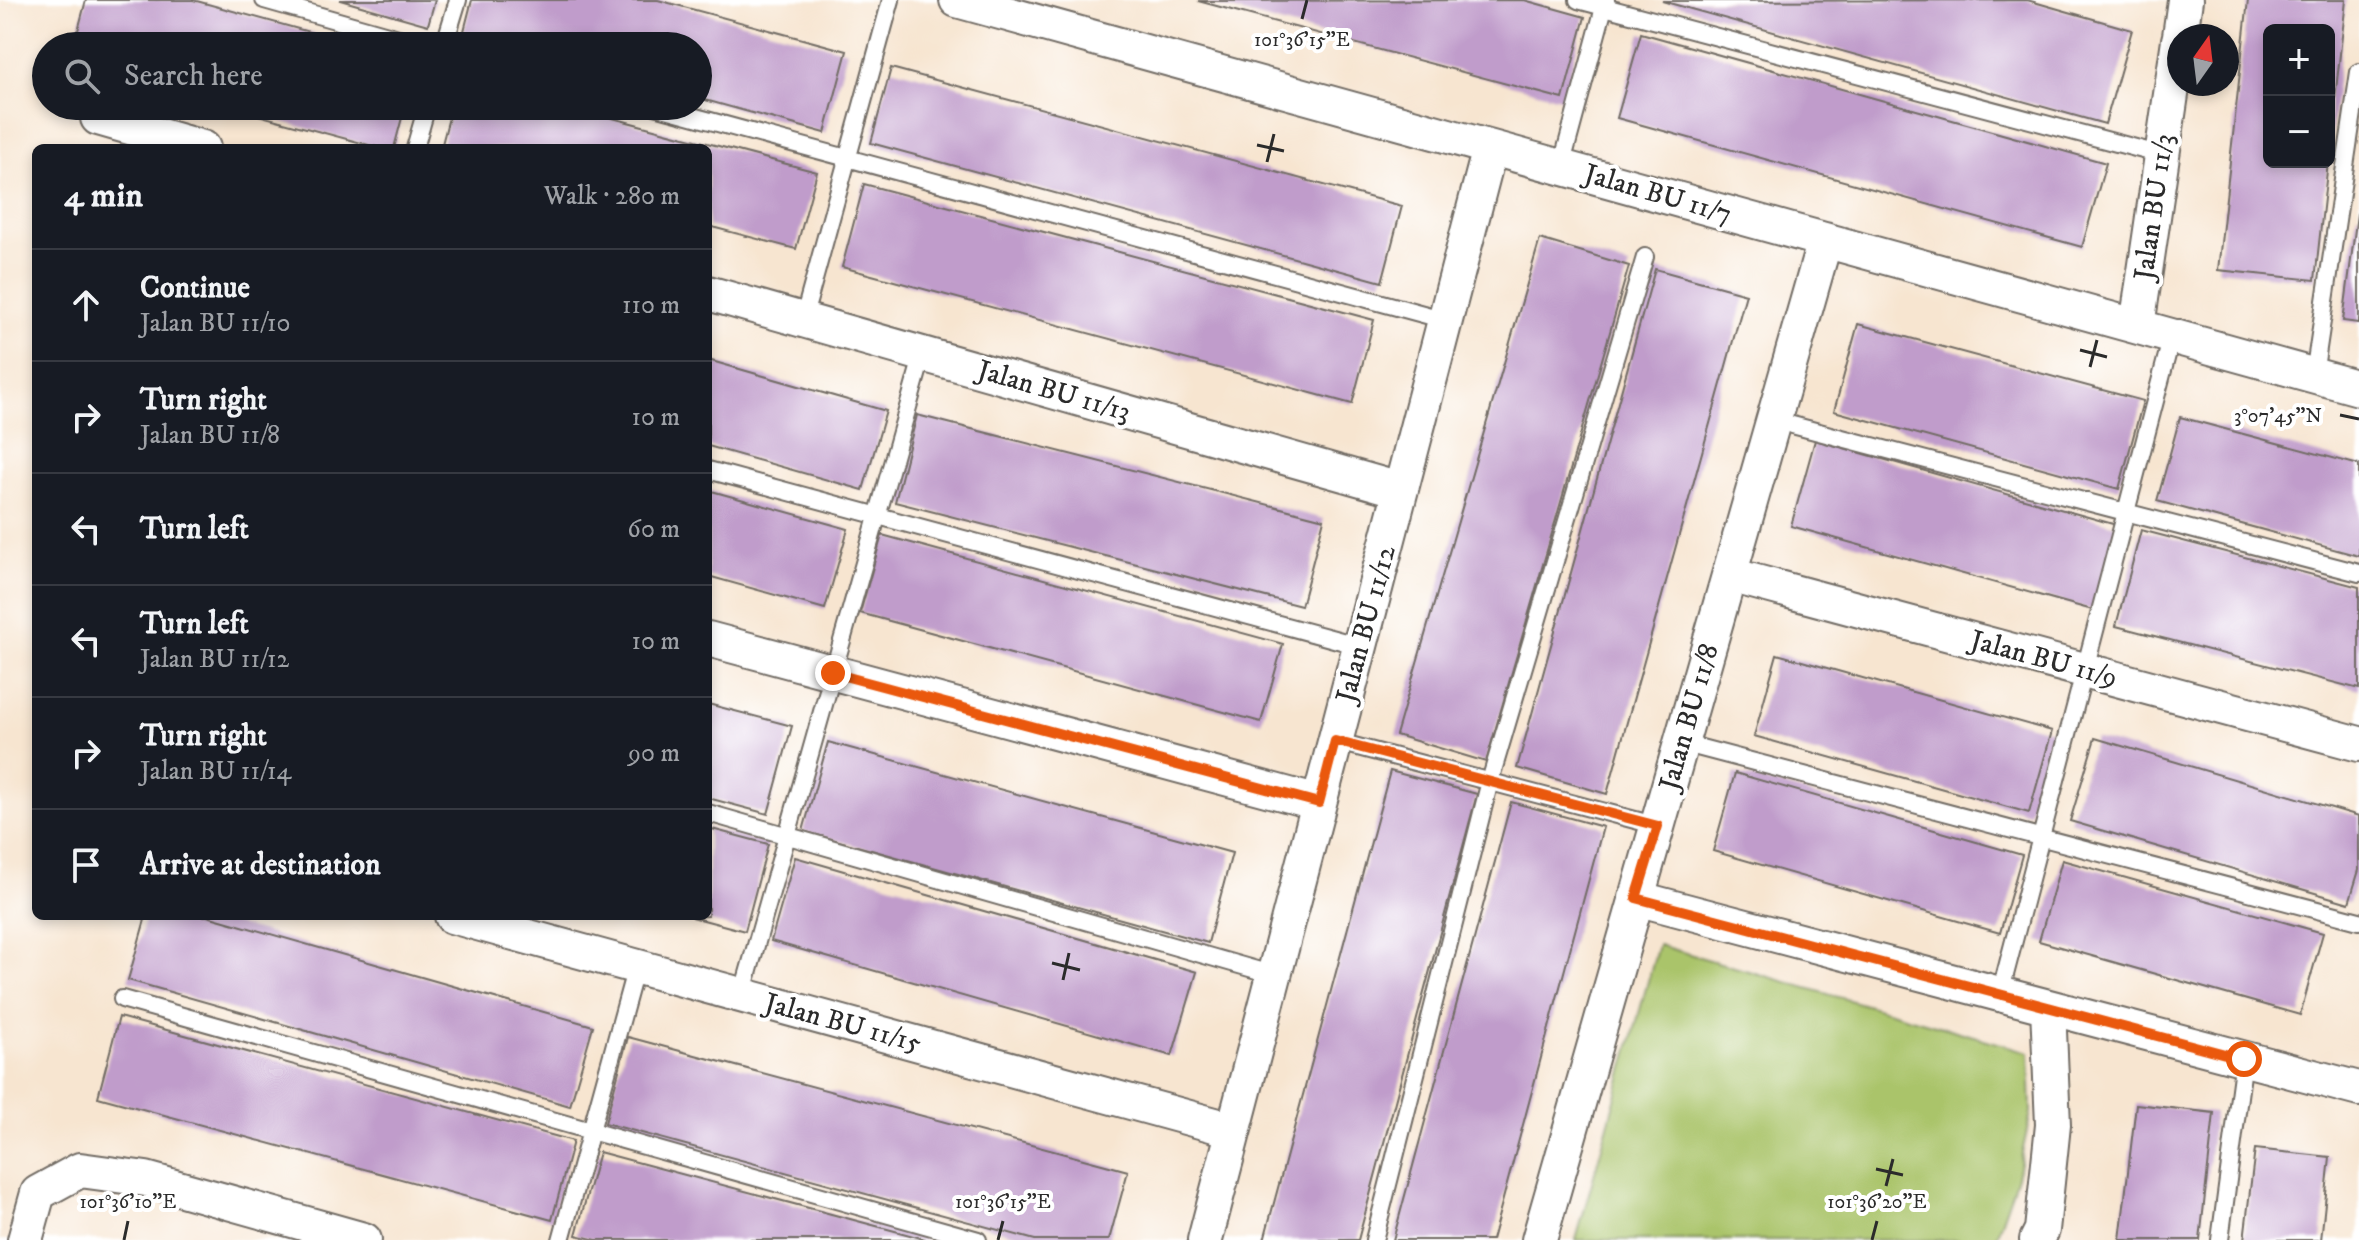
<!DOCTYPE html>
<meta charset="utf-8">
<style>
body{margin:0;font-family:"IM FELL DW Pica",serif;background:#242831;color:#f1f3f6}
.controls{position:absolute;right:24px;top:24px;display:grid;overflow:hidden;border-radius:12px;box-shadow:0 4px 12px #0003}
.controls button{width:72px;height:72px;display:grid;place-items:center;padding:0;border:0;border-bottom:2px solid #363941;background:#171b24;color:#f1f3f6;font:40px sans-serif}
.compass{position:absolute;left:2167px;top:24px;width:72px;height:72px;border-radius:50%;background:#171b24;box-shadow:0 4px 12px #0003;rotate:14deg}
.stop{position:absolute;width:24px;height:24px;margin:-18px;border:6px solid #ea580c;border-radius:50%;background:#fff}
.stop.end{background:#ea580c;border-color:#fff;box-shadow:0 2px 8px #0008}
.list{margin:0;padding:0;list-style:none}
h2{display:flex;justify-content:space-between;align-items:center;height:104px;margin:0;padding:0 32px;font-size:34px}
h2 small{font-size:26px;font-weight:400;color:#9ea1a6}
.list li{display:grid;grid-template-columns:52px 1fr auto;gap:24px;align-items:center;box-sizing:border-box;height:112px;padding:0 32px;border-top:2px solid #363941}
.list b{display:block;font-size:30px;white-space:nowrap}
.list p{margin:0;font-size:26px;white-space:nowrap;color:#9ea1a6}
.list em{font-size:26px;font-style:normal;color:#9ea1a6}
.icon{flex:none;width:44px;height:44px;fill:none;stroke:currentColor;stroke-width:2;stroke-linecap:round;stroke-linejoin:round}
.map{position:relative;flex:none;width:2359px;height:1240px;overflow:hidden}
.search{position:absolute;background:#171b24;box-shadow:0 4px 12px #0003;left:32px;top:32px;width:680px;height:88px;display:flex;align-items:center;gap:20px;box-sizing:border-box;padding:0 28px;border-radius:44px;color:#9ea1a6;font-size:30px}
.panel{position:absolute;background:#171b24;box-shadow:0 4px 12px #0003;left:32px;top:144px;width:680px;height:776px;border-radius:12px}
.map>svg:first-child{display:block}
.green{fill:#aac46a;stroke:#6a784a;stroke-width:2}
.building{fill:#c09ccb}
.lines{fill:none;stroke-linecap:round;stroke-linejoin:round}
.service-casing{stroke:#726c65;stroke-width:20}
.minor-casing{stroke:#726c65;stroke-width:38}
.service{stroke:#fff;stroke-width:16}
.minor{stroke:#fff;stroke-width:34}
.route{stroke:#ea580c;stroke-width:10}
.ticks{fill:none;stroke:#2b2b2b;stroke-width:3}
.labels{text-anchor:middle;dominant-baseline:central;stroke-width:8;stroke-linejoin:round;paint-order:stroke}
.street-label{font-size:28px;fill:#2b2b2b;stroke:#fff}
.ticks-label{font-size:20px;text-anchor:middle;fill:#2b2b2b;stroke:#fff;stroke-width:8;stroke-linejoin:round;paint-order:stroke}
</style>
<div class="map">
<svg width="2359" height="1240" viewBox="0 0 2359 1240">
<rect width="100%" height="100%" fill="#fff"/>
<filter id="ink" filterUnits="userSpaceOnUse"><feTurbulence type="fractalNoise" baseFrequency=".0125" numOctaves="2"/><feDisplacementMap in="SourceGraphic" scale="16" xChannelSelector="R" yChannelSelector="G"/><feConvolveMatrix kernelMatrix="1 2 1 2 8 2 1 2 1" color-interpolation-filters="sRGB"/></filter>
<filter id="wash" filterUnits="userSpaceOnUse"><feTurbulence type="fractalNoise" baseFrequency=".006" numOctaves="4" result="noise"/><feDisplacementMap in="SourceGraphic" scale="32" xChannelSelector="R" yChannelSelector="G"/><feGaussianBlur stdDeviation="1.8" result="paint"/><feColorMatrix in="noise" values="0 0 0 0 0 0 0 0 0 0 0 0 0 0 0 0 0 1.4 0 .05"/><feComposite in="paint" operator="in"/></filter>
<g filter="url(#wash)">
<rect width="100%" height="100%" fill="#f7e5d0"/>
<!-- green -->
<path class="green" d="M1658,945L2029,1052L2031,1112L2017,1177L1995,1240H1576Z"/>
<g id="blocks">
<!-- building -->
<path class="building" d="M86,0H193L360,46H74Z
M340,0H435L428,25Z
M472,0H658L847,51L825,133L698,98V46H504L463,35Z
M1524,0L1585,17L1563,99L1198,1Z
M2027,0L2132,30L2105,124L1662,1Z
M2248,0H2346L2331,135H2329V30H2269V162H2328L2315,280L2218,270Z
M1641,33L2106,163L2082,247L1617,118Z
M891,68L1402,206L1382,282L871,143Z
M405,106L394,148H380L228,107Z
M452,106H567L817,172L796,249L708,226V148H441Z
M864,184L1374,320L1352,404L842,267Z
M2357,214L2359,215V323L2343,321Z
M1540,239L1629,266L1486,762L1396,735Z
M1655,269L1746,294L1607,794L1517,768Z
M1858,324L2143,401L2119,489L1834,411Z
M708,360L886,411L863,490L708,446Z
M917,415L1324,519L1301,606L895,502Z
M2180,417L2359,465V556L2157,501Z
M1815,440L2120,526L2096,611L1791,526Z
M708,490L848,529L825,609L708,576Z
M2141,530L2359,587V689L2116,626Z
M882,535L1283,644L1261,722L860,613Z
M1777,654L2052,731L2029,813L1754,736Z
M708,704L792,726L768,814L708,798Z
M2095,738L2359,816V870L2349,903L2070,821Z
M828,742L1232,853L1208,943L803,831Z
M1390,771L1477,794L1358,1240H1264Z
M1735,773L2022,855L2000,933L1713,851Z
M1511,802L1603,827L1492,1240H1393Z
M708,828L768,844L745,931L692,917L708,916Z
M795,857L1197,972L1172,1056L771,941Z
M2062,860L2323,933L2300,1015L2039,941Z
M146,916H207L593,1026L570,1106L128,980Z
M119,1017L573,1141L552,1220L98,1097Z
M628,1037L1128,1171L1109,1240H1035L605,1123Z
M2136,1104L2214,1113L2200,1240H2120Z
M2255,1149L2330,1157L2321,1240H2244Z
M599,1152L925,1239V1240H596L576,1235Z"/>
</g>
</g>
<g filter="url(#ink)">
<use href="#blocks" fill-opacity="0" stroke="#726c65" stroke-width="2"/>
<g class="lines">
<!-- service casing -->
<g class="service-casing">
<path id="service" d="M264,0L427,46
M1578,0L2162,155
M444,46L458,0
M655,106L1445,320
M415,148L427,106
M1561,167L1606,0
M803,320L891,0
M2314,375L2359,72
M1773,420L2359,573
M708,470L1360,646
M1335,741L1658,826
M1682,743L2359,921
M708,813L1274,975
M2000,994L2172,336
M742,995L923,354
M122,999L978,1240
M561,1240L636,967
M1374,1240L1490,781L1645,257
M2220,1240L2244,1059"/>
</g>
<!-- minor casing -->
<g class="minor-casing">
<path id="minor" d="M957,0L2359,388
M2180,36L2185,0
M98,118L203,148
M708,293L1400,490
M2137,326L2179,40
M1730,575L2359,744
M708,639L1319,803
M1636,898L2359,1089
M452,916L1233,1130
M25,1240L38,1193L80,1170L146,1179L364,1240
M1205,1240L1490,148
M1539,1240L1825,240
M2037,1240L2042,1230L2053,1125L2048,1007"/>
</g>
<!-- service -->
<use href="#service" class="service"/>
<!-- minor -->
<use href="#minor" class="minor"/>
</g>
</g>
<g class="lines" filter="url(#ink)">
<!-- route -->
<path class="route" d="M833,673L1319,803L1335,741L1658,826L1636,898L2244,1059"/>
</g>
<!-- ticks -->
<path class="ticks" d="M1302,19L1307,0M1257,145L1284,151M1267,162L1274,134M2080,350L2107,357M2090,367L2097,340M2340,415L2359,419M1052,963L1080,970M1063,980L1069,953M1876,1169L1903,1175M1886,1186L1893,1159M124,1240L128,1221M998,1240L1003,1221M1872,1240L1877,1221"/>
<g class="labels">
<!-- street labels -->
<g class="street-label">
<text transform="translate(1658 194) rotate(16)">Jalan BU 11/7</text>
<text transform="translate(2154 207) rotate(-82)">Jalan BU 11/3</text>
<text transform="translate(1054 391) rotate(16)">Jalan BU 11/13</text>
<text transform="translate(1366 624) rotate(-75)">Jalan BU 11/12</text>
<text transform="translate(2044 659) rotate(15)">Jalan BU 11/9</text>
<text transform="translate(1689 717) rotate(-74)">Jalan BU 11/8</text>
<text transform="translate(843 1023) rotate(15)">Jalan BU 11/15</text>
</g>
</g>
<g class="ticks-label">
<text x="1302" y="46">101°36'15"E</text>
<text x="2278" y="422">3°07'45"N</text>
<text x="128" y="1208">101°36'10"E</text>
<text x="1003" y="1208">101°36'15"E</text>
<text x="1877" y="1208">101°36'20"E</text>
</g>
</svg>
<div class="controls">
<button>+</button>
<button>−</button>
</div>
<svg class="compass" viewBox="-18 -18 36 36"><path d="M0-13l5 13h-10z" fill="#e53935"/><path d="M0 13l5-13h-10z" fill="#9ea1a6"/></svg>
<div class="stop" style="left:2244px;top:1059px"></div>
<div class="stop end" style="left:833px;top:673px"></div>
<div class="search"><svg class="icon" aria-label="search" viewBox="0 0 24 24"><circle cx="10" cy="10" r="6"/><path d="M15 15l6 6"/></svg>Search here</div>
<section class="panel">
<h2>4 min<small>Walk · 280 m</small></h2>
<ul class="list">
<li><svg class="icon" aria-label="ahead" viewBox="0 0 24 24"><path d="M12 20V5M6 11l6-6 6 6"/></svg><div><b>Continue</b><p>Jalan BU 11/10</p></div><em>110 m</em></li>
<li><svg class="icon" aria-label="right" viewBox="0 0 24 24"><path d="M7 20v-9h11M14 6l5 5-5 5"/></svg><div><b>Turn right</b><p>Jalan BU 11/8</p></div><em>10 m</em></li>
<li><svg class="icon" aria-label="left" viewBox="0 0 24 24"><path d="M17 20v-9H6M10 6l-5 5 5 5"/></svg><div><b>Turn left</b></div><em>60 m</em></li>
<li><svg class="icon" aria-label="left" viewBox="0 0 24 24"><path d="M17 20v-9H6M10 6l-5 5 5 5"/></svg><div><b>Turn left</b><p>Jalan BU 11/12</p></div><em>10 m</em></li>
<li><svg class="icon" aria-label="right" viewBox="0 0 24 24"><path d="M7 20v-9h11M14 6l5 5-5 5"/></svg><div><b>Turn right</b><p>Jalan BU 11/14</p></div><em>90 m</em></li>
<li><svg class="icon" aria-label="arrive" viewBox="0 0 24 24"><path d="M6 21V4h12l-3 4 3 4H6"/></svg><div><b>Arrive at destination</b></div></li>
</ul>
</section>
</div>
